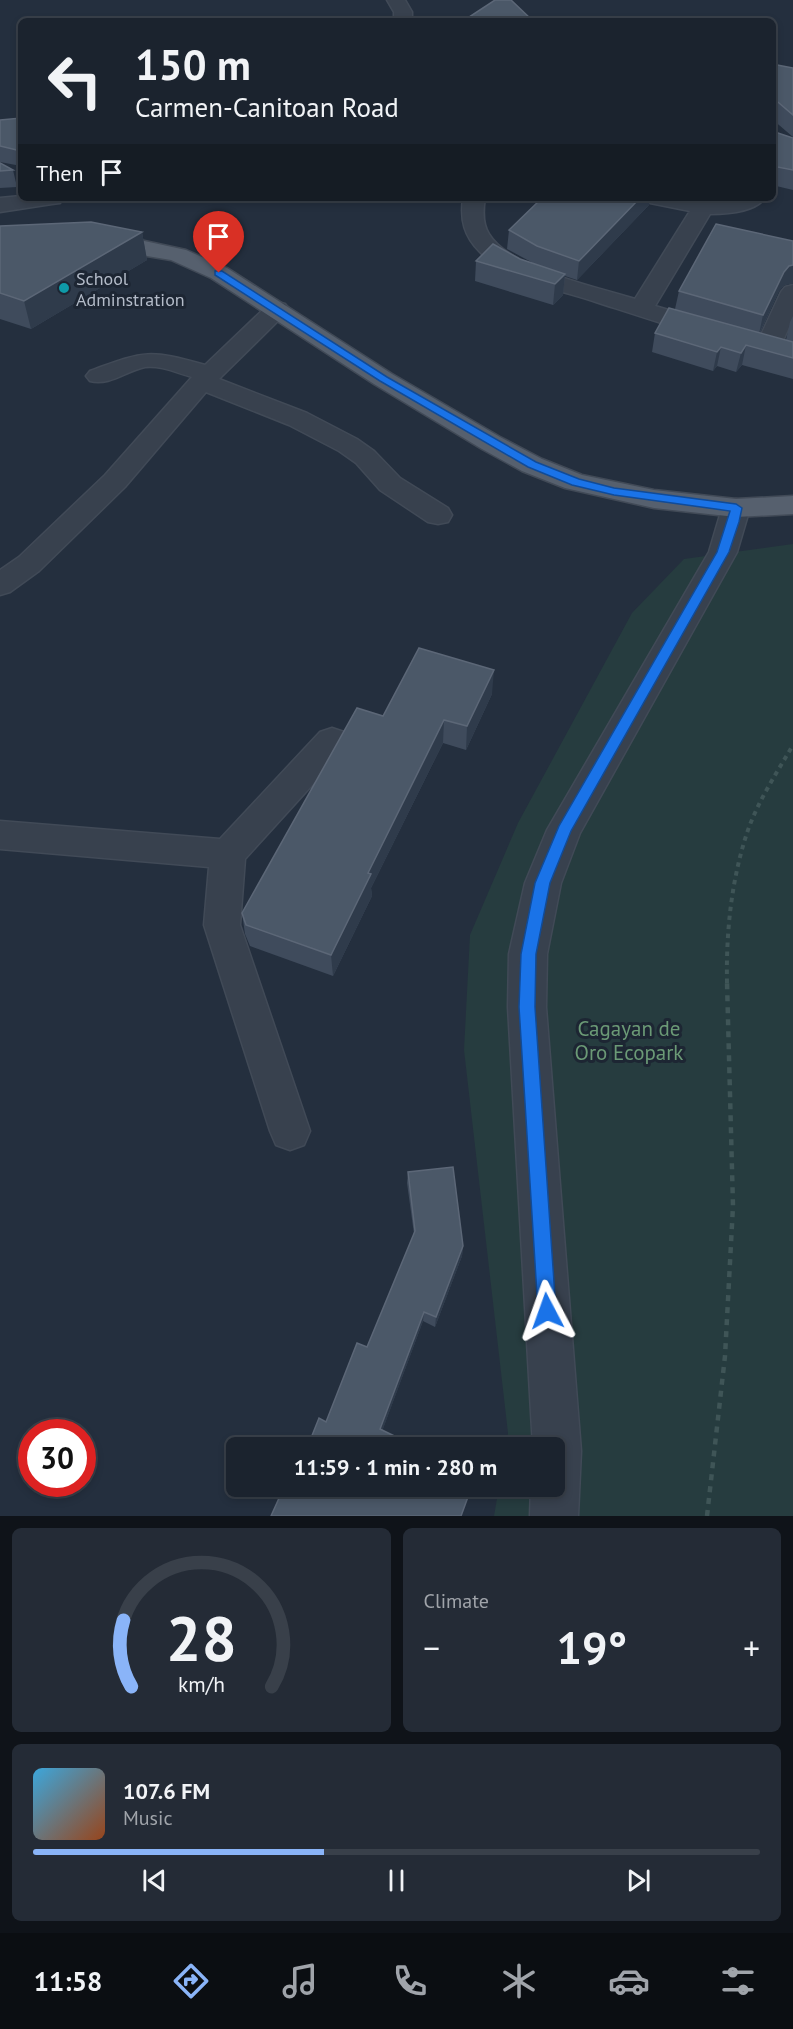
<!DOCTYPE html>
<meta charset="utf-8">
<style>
body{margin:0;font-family:"PT Sans",sans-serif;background:#242b36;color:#f1f3f6;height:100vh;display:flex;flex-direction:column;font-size:22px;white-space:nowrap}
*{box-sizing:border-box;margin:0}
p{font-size:20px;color:#a0a4aa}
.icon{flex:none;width:33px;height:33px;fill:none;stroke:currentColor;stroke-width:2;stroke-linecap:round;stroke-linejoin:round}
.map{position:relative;height:1516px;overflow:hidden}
.details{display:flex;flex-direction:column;gap:12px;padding:12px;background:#0f1319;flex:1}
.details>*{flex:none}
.hud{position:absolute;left:18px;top:18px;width:758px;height:183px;border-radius:9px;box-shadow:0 3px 9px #0003,0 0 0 2px #39404a;background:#1b232e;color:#f1f3f6;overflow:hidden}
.speed{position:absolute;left:18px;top:1419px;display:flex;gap:12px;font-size:30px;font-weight:700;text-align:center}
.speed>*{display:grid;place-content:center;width:78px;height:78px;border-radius:50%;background:#1b232e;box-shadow:0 3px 9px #0003,0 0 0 2px #39404a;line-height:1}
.speed .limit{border:9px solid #d22;background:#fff;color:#111}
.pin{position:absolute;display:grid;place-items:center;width:51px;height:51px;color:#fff;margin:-62px -26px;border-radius:50% 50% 50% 0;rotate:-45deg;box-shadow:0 0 6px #0007}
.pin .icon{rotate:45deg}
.me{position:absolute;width:66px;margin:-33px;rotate:356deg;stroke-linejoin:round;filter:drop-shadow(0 0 4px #0008)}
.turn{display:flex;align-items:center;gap:21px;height:126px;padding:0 18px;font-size:27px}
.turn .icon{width:78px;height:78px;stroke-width:2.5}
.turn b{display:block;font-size:42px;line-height:51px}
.then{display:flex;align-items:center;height:57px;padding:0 18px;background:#0003;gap:12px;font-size:22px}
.big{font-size:45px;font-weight:600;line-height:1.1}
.details .widget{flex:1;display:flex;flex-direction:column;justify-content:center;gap:9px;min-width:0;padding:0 21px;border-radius:9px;background:#242b36}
.details .dial{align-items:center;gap:0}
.dial svg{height:156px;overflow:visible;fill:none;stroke:#39404a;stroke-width:7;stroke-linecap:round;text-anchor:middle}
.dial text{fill:#f1f3f6;stroke:none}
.song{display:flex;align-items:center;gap:18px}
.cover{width:72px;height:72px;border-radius:9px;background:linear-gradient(135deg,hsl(200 70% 55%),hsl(20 70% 35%))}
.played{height:6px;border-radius:3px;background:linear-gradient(90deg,#8ab4f8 40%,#39404a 40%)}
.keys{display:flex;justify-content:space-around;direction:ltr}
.heat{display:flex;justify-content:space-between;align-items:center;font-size:33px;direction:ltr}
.details .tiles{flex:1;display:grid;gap:12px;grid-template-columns:1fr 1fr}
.widget:last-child{grid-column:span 2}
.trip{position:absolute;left:226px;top:1437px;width:339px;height:60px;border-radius:9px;background:#1b232e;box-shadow:0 3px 9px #0003,0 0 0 2px #39404a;font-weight:600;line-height:60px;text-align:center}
.tabs{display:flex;height:96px;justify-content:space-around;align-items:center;background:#0b0e12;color:#a0a4aa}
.tabs .icon{width:42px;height:42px}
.tabs .selected{color:#8ab4f8}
.tabs b{font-size:27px;color:#f1f3f6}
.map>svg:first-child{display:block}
.green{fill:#263c3f}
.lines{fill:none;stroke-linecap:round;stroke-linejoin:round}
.minor-casing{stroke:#414a57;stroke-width:3}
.major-casing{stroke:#414a57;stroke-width:3}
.path-far1{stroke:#3f5557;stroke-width:4;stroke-dasharray:4.5 4.5;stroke-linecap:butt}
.path{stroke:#3f5557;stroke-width:4.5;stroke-dasharray:6 6;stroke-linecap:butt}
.minor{fill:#38414e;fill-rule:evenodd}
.major{fill:#56606e;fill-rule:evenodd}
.wall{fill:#3f4b5c}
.shaded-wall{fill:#2f3b4b}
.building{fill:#4b5868;stroke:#5c6777;stroke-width:1.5}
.route{fill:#1a73e8;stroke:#114b97;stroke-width:1.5}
.culture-dot{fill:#0f9aa8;stroke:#1d2633;stroke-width:2}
.labels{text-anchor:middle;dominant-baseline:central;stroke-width:6;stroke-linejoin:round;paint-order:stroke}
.far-poi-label{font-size:18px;fill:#b4bcc9;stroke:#1d2633;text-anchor:start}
.park-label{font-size:21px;fill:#6b9a76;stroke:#1d2633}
</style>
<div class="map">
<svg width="793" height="1516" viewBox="0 0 793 1516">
<rect width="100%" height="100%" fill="#242f3e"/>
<path class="green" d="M 793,544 L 793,1516 L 494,1516 L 499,1487 L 555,1486 L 555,1448 L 506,1447 L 508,1433 L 464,1050 L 470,935 L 518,823 L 632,613 L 684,559 Z"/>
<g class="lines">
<g class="minor-casing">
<path id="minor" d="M 387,0 L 405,0 L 412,12 L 412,21 L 394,21 L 394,12 Z
M 21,196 L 21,198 L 63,198 L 60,203 L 52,204 L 0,212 L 0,198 Z
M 463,198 L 485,198 C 483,210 482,223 489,234 C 510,269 597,287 635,299 L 690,211 L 650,203 L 647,198 L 718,201 L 765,198 C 755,212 726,214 710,214 L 655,306 L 760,337 L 781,292 L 785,287 L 793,285 L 793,318 L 782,343 L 793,346 L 793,361 C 727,345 661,323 596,302 C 557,289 510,282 480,252 C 464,236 460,220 463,198 Z
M 277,302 L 285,304 L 289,309 L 285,314 L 219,379 L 307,413 L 357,439 L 374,451 L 400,478 L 448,508 L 452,515 L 448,522 L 438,524 L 428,522 L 380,490 L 356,463 L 339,451 L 289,425 L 206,392 L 125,487 L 39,571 L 10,592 L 0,595 L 0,570 L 19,557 L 105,475 L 192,377 C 177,373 161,365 145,367 C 126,371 110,386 90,381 L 86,376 L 90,371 C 145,351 148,349 205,365 L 269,304 Z
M 736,499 L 746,502 L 750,508 L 737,552 L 580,833 L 561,883 L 547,954 L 546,1007 L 581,1451 L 578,1516 L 530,1516 L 531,1486 L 555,1486 L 555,1448 L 533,1448 L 508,1007 L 509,954 L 525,883 L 547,830 L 709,552 L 722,508 L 726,502 Z
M 332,728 L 344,732 L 348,741 L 344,750 L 245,859 L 240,925 L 310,1131 L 304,1145 L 290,1150 L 276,1145 L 270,1131 L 204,925 L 209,867 L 0,849 L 0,821 L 220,839 L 320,732 Z"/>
</g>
<g class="major-casing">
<path id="major" d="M 101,235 L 126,237 L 186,250 L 227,268 L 392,374 L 500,437 L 542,459 L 582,475 L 654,490 L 736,499 L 793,496 L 793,514 L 736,517 L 654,508 L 565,488 L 522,471 L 482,449 L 374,384 L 211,278 L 171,260 L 93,247 L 90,242 L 93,237 Z"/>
</g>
<path class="path-far1" d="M 727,983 C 726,934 731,883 746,836 C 756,804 776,774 793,745"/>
<path class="path" d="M 707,1516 L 725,1356 L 733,1206 L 727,982"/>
<use href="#minor" class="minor"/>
<use href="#major" class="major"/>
</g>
<path class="wall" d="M 772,64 L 793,68 L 793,137 L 772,119 Z
M 21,118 L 21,166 L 0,162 L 0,120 Z
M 772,131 L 793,138 L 793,190 L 772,185 Z
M 0,163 L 13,170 L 17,187 L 0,188 Z
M 542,198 L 650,198 L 649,205 L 577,280 L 565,276 L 563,295 L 553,305 L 475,281 L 476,261 L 520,259 L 533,263 L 507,249 L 509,230 Z
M 0,226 L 142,232 L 147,260 L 31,329 L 0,319 Z
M 793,241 L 793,283 L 784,285 L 779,291 L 760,333 L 786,340 L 790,322 L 793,316 L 793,379 L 742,365 L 736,372 L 717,366 L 713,371 L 652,352 L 655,333 L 675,309 L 679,291 Z
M 492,694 L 466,750 L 443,743 L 371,888 L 372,896 L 333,976 L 250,946 L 245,934 L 242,913 L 383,716 Z
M 408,1172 L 463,1246 L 462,1256 L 435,1327 L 423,1321 L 382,1431 L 326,1422 L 367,1347 L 414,1234 L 407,1183 Z"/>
<path class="shaded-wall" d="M 640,198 L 650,198 L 649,205 L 577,280 L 579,261 Z
M 142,232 L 147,260 L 31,329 L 24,301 Z
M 793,265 L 793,283 L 784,285 L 779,291 L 759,334 L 763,315 L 784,272 L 789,266 Z
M 565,274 L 563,295 L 553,305 L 555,284 Z
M 746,345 L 742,365 L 736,372 L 741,353 Z
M 721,347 L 717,366 L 713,371 L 717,352 Z
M 494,670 L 492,694 L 466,750 L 467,726 Z
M 444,720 L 443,743 L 371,888 L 372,896 L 333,976 L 331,955 L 368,873 Z
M 463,1246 L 462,1256 L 435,1327 L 436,1317 Z
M 424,1312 L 423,1321 L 380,1437 L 380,1429 Z"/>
<path class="building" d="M 495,0 L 511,0 L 533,21 L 463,21 Z
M 772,64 L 793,68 L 793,115 L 772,97 Z
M 21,118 L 21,151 L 0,146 L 0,120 Z
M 772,131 L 793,138 L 793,170 L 772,166 Z
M 0,163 L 13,170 L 0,171 Z
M 542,198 L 640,198 L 579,261 L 537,246 L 509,230 Z
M 91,222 L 142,232 L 24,301 L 0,293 L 0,226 Z
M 716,224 L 793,241 L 793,265 L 789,266 L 784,272 L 763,315 L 679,291 Z
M 493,244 L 520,259 L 565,274 L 555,284 L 476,261 Z
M 669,308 L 793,342 L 793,358 L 746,345 L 741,353 L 721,347 L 717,352 L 655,333 Z
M 419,648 L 494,670 L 467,726 L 444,720 L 368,873 L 371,874 L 331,955 L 246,925 L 242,913 L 357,708 L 383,716 Z
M 453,1167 L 463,1246 L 436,1317 L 424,1312 L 380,1429 L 419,1448 L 307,1448 L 319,1418 L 326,1422 L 357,1343 L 367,1347 L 415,1231 L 408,1172 Z
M 290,1486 L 472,1486 L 461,1516 L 271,1516 L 280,1496 L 285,1498 Z"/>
<path class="route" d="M 215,271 L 222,271 L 387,377 L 536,462 L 579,479 L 614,488 L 736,504 L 742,508 L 739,522 L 729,552 L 571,831 L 550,883 L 536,954 L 535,1007 L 556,1311 L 554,1317 L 547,1320 L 541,1317 L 538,1311 L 519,1007 L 521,954 L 535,883 L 559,826 L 717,552 L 730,511 L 614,495 L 572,485 L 528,467 L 380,381 L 215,275 Z"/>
<circle class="culture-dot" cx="64" cy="288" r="6"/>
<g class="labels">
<g class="far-poi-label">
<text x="76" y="278">School<tspan x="76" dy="21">Adminstration</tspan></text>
</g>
<g class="park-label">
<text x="629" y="1028">Cagayan de<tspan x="629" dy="24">Oro Ecopark</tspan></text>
</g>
</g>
</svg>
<div class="speed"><div class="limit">30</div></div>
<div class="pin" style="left:219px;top:273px;background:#d93025"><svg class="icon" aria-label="arrive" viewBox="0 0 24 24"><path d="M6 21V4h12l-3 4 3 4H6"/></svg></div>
<svg class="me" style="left:547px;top:1311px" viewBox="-20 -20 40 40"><path d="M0-17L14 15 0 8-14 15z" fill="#1a73e8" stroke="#fff" stroke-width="4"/></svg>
<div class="trip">11:59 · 1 min · 280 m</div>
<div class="hud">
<div class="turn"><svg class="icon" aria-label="left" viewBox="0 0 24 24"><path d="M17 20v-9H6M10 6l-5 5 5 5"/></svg><div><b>150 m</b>Carmen-Canitoan Road</div></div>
<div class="then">Then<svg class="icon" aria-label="arrive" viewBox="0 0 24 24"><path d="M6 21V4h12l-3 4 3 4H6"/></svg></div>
</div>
</div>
<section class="details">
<div class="tiles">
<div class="widget dial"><svg viewBox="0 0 100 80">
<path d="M14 69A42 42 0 1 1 86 69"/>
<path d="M14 69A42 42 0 0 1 10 35" stroke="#8ab4f8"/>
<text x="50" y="56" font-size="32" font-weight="700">28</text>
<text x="50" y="72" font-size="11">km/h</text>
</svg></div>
<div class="widget"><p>Climate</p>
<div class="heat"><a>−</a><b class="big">19°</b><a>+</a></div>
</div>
<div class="widget">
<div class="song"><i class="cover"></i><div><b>107.6 FM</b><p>Music</p></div></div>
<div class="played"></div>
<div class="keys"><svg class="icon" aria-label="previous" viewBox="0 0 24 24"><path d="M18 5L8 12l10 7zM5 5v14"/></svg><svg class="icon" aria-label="pause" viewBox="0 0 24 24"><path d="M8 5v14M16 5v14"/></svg><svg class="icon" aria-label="next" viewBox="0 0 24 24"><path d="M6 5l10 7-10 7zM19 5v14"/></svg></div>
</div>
</div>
</section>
<nav class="tabs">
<b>11:58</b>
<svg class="icon selected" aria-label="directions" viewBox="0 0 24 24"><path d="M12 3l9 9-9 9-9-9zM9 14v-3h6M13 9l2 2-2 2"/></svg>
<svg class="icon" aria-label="music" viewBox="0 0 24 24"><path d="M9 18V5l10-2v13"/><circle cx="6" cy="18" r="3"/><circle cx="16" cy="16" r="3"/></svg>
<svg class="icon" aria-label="phone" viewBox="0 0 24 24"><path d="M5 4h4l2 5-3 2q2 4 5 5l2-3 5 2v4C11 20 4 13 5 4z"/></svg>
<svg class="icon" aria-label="climate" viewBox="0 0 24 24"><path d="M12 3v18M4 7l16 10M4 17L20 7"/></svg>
<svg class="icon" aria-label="car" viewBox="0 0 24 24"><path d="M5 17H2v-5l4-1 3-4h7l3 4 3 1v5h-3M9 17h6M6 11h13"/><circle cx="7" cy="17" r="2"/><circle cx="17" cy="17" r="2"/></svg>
<svg class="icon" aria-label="filters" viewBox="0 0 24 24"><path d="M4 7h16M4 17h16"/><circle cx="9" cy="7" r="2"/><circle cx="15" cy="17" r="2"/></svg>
</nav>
